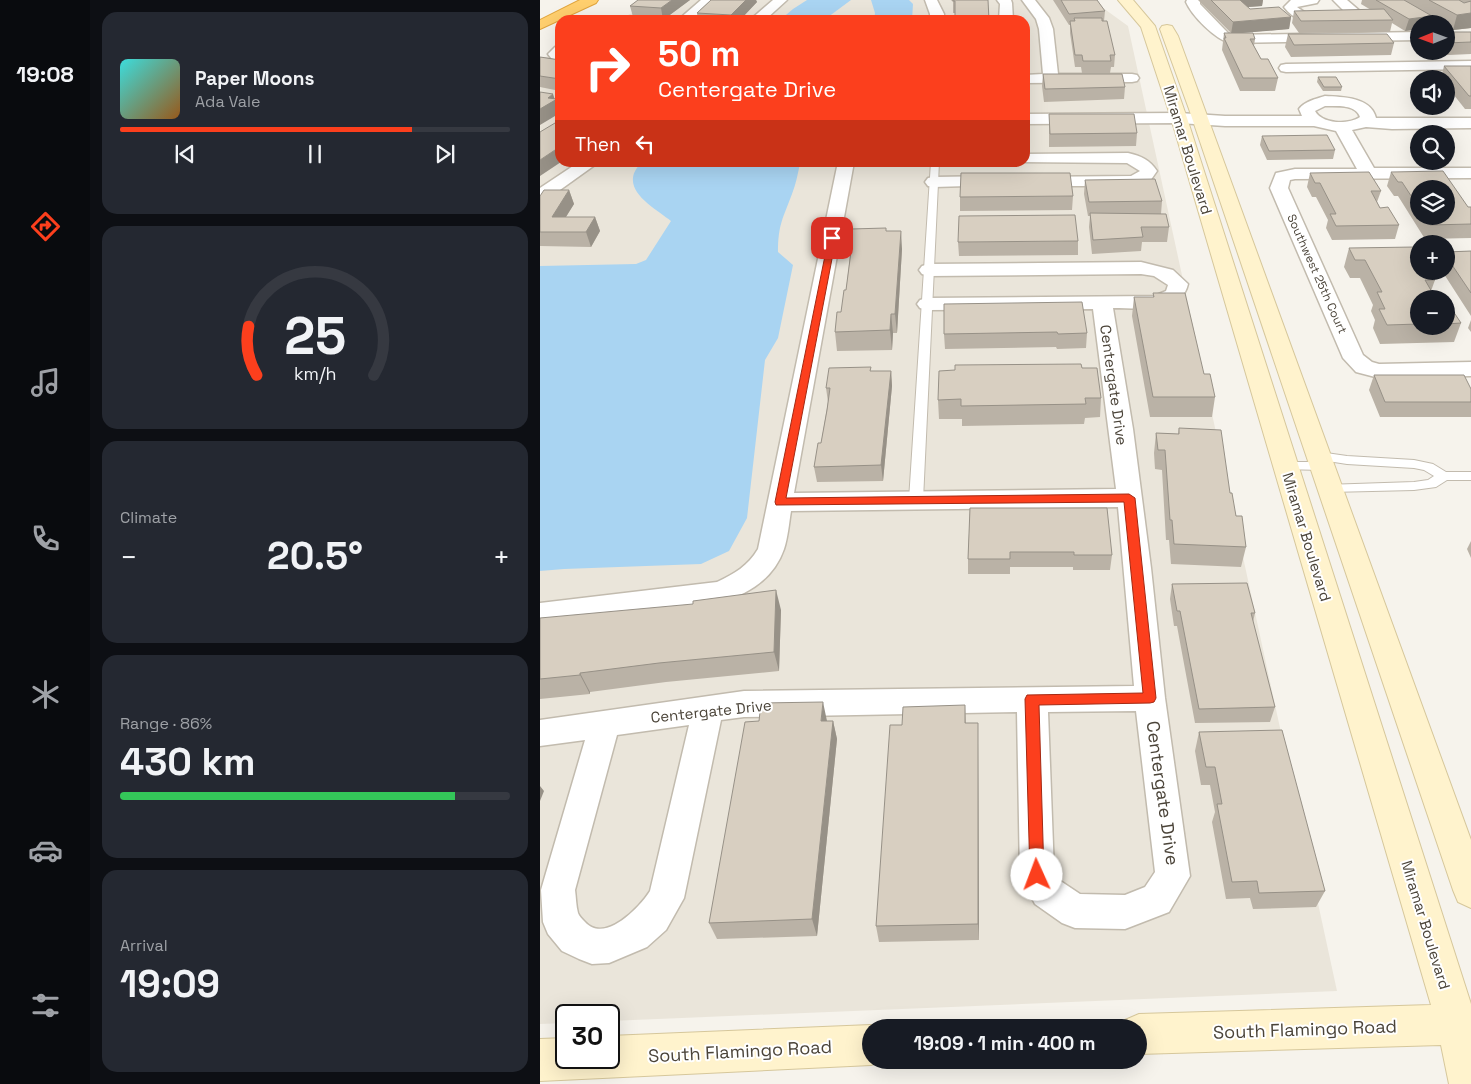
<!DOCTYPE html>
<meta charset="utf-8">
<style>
body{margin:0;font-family:"Space Grotesk",sans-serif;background:#242831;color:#f1f3f6;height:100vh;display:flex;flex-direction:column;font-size:19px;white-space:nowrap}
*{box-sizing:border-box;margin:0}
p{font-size:16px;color:#9ea1a6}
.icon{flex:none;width:28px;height:28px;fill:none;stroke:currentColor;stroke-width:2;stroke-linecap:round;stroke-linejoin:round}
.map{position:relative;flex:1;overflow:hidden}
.panel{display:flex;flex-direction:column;gap:12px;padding:12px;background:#0d0f14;width:450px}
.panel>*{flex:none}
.top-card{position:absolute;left:15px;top:15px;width:475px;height:152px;border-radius:15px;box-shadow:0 5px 20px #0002;background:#fc3f1d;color:#fff;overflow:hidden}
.needle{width:32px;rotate:269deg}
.fabs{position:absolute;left:870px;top:15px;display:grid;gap:10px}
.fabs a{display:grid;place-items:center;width:45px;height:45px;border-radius:50%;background:#171b24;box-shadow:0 5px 20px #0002;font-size:25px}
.speed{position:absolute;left:15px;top:1004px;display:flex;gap:10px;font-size:25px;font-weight:700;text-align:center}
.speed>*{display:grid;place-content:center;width:65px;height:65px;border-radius:50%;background:#171b24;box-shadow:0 5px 20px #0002;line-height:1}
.speed .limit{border:2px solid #111;border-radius:8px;background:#fff;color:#111}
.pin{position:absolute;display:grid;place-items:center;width:42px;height:42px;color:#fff;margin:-21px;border-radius:10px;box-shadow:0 2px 8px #0006}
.me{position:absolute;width:55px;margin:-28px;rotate:358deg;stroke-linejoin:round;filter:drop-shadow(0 0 4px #0008)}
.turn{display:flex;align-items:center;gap:18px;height:105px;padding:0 20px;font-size:22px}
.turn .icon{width:65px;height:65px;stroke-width:2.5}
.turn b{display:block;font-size:35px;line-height:42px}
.then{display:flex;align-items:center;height:48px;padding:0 20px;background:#0003;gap:10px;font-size:19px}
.big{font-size:38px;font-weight:700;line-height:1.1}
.panel .card{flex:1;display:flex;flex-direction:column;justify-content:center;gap:8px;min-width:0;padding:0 18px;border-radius:15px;background:#242831}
.panel .dial{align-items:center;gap:0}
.dial svg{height:130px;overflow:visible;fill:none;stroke:#363941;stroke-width:7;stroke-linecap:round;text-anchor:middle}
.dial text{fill:#f1f3f6;stroke:none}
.song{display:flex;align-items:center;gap:15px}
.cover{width:60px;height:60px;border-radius:8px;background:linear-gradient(135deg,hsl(180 70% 55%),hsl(30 70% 35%))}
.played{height:5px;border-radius:2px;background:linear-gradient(90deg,#fc3f1d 75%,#363941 75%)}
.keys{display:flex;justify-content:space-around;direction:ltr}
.heat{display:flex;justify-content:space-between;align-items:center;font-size:28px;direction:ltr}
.charge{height:8px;border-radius:4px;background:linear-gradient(90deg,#34c759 86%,#363941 0)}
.trip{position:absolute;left:322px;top:1019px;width:285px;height:50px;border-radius:25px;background:#171b24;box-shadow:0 5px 20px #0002;font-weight:700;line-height:50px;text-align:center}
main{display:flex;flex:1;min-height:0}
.dock{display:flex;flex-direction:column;width:90px;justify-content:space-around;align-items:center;background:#090b0e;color:#9ea1a6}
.dock .icon{width:35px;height:35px}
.dock .active{color:#fc3f1d}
.dock b{font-size:22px;color:#f1f3f6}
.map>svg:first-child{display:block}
.residential{fill:#eae5da}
.water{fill:#a9d4f2}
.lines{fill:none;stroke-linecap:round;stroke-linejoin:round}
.lane-casing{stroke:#c2bbae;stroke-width:2}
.street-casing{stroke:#c2bbae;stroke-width:3}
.secondary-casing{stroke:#d6c79b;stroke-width:2}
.highway-casing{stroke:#e0a43c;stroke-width:2}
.lane{fill:#fff;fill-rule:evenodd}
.street{fill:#fff;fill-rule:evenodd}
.secondary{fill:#fff3cd;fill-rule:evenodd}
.highway{fill:#ffcf6e;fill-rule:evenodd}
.wall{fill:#bab2a6;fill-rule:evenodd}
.shaded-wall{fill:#979187}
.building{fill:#d8cfc1;stroke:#979187}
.route{fill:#fc3f1d;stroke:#a42913}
.labels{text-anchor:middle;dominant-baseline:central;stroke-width:4;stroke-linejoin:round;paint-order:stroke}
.far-street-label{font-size:12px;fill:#4b4439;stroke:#fff}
.street-label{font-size:15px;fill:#4b4439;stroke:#fff}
.near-street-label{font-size:18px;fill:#4b4439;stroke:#fff}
</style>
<main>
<nav class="dock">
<b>19:08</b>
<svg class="icon active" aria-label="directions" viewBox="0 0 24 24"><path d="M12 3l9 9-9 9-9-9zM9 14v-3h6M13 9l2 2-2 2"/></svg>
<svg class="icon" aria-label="music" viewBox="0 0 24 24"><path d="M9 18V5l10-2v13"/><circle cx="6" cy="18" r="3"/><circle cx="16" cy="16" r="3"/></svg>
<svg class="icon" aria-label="phone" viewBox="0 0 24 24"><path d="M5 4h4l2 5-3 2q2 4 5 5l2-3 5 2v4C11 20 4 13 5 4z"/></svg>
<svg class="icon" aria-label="climate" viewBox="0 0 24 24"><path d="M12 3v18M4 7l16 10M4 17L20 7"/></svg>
<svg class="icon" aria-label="car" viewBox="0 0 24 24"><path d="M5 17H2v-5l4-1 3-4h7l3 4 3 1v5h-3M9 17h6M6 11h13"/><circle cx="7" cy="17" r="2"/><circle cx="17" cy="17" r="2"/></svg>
<svg class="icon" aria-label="filters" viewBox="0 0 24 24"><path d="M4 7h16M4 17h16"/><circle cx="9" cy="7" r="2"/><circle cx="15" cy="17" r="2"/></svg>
</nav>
<section class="panel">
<div class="card">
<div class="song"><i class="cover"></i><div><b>Paper Moons</b><p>Ada Vale</p></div></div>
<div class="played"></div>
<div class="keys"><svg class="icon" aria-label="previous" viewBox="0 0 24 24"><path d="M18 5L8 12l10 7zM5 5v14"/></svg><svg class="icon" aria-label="pause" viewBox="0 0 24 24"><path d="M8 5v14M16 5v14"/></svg><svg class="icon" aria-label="next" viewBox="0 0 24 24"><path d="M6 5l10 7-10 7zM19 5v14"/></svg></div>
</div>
<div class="card dial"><svg viewBox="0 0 100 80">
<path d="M14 69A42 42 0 1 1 86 69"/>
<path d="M14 69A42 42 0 0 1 9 39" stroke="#fc3f1d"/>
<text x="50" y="56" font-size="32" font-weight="700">25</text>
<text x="50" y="72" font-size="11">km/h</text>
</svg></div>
<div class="card"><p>Climate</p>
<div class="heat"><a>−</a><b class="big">20.5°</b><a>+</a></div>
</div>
<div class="card"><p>Range · 86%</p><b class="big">430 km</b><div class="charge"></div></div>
<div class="card"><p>Arrival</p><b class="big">19:09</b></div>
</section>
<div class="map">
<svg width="931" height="1084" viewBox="0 0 931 1084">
<rect width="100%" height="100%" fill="#f6f3ec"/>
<path class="residential" d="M 118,0 L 552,0 L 588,26 L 797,991 L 69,1021 L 69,1015 L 26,1015 L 26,1023 L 0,1024 L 0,60 L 20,50 L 20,162 L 485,162 L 485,20 L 78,20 Z"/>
<path class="water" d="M 267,0 L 311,0 L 284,20 L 240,20 L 253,9 Z
M 331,0 L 369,0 L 373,4 L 372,20 L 334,20 L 335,13 Z
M 102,162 L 260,163 C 258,173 256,184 252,194 C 243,218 238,225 238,252 L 253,265 L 238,338 L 225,360 L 207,518 L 189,551 L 161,564 L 24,569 L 0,571 L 0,266 L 96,264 L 106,260 L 131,221 C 115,208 75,188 102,162 Z"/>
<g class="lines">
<g class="lane-casing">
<path id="lane" d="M 391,162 L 399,162 L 383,500 L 381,503 L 371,503 L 369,500 Z
M 779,452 L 807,456 L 874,460 L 893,464 L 906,472 L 931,472 L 931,480 L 907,480 L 896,487 L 874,490 L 790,492 L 785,491 L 783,488 L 785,485 L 874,482 L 888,480 L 894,476 L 884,470 L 874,468 L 807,464 L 775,459 L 773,456 L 775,453 Z
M 746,462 L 783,462 L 789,466 L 783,470 L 741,469 L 740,466 Z"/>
</g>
<g class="street-casing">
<path id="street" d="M 161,0 L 175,0 L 153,20 L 138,20 Z
M 233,0 L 247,0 L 225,20 L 210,20 Z
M 385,0 L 397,0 L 404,14 L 404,20 L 390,20 L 390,14 Z
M 457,0 L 471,0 L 472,3 L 473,20 L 459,20 L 460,4 Z
M 482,0 L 495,0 L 509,18 L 513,29 L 518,74 L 592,74 L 597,75 L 599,78 L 597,81 L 592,82 L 485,83 L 485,75 L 503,74 L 499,29 L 496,19 Z
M 647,0 L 660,0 L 660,4 L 688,33 L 692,35 L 879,32 L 879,40 L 690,43 C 675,39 652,16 646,2 Z
M 751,0 L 779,0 L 777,3 L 757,7 C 771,19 790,17 806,13 L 793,0 L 807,0 L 821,12 L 816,19 C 792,25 760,29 744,7 Z
M 843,0 L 858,0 L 899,24 L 883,24 Z
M 20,46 L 20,64 L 15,63 L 8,54 L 15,47 Z
M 931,61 L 931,69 L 746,72 L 741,71 L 739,68 L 741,65 L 746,64 Z
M 785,96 C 803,97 831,97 836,118 L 931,118 L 931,128 L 852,129 L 826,127 L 812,130 L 834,168 L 931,168 L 931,178 L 755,179 L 750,180 L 748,188 L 823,355 L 832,362 L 839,364 L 931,362 L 931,376 L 839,378 L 816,372 L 803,358 L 730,188 L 736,173 L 755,169 L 817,169 L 796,131 L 774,126 L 685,126 L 639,123 L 485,124 L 485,114 L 639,113 L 685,116 L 762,116 L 759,109 C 765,101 776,99 785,96 ZM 785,106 C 796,106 816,104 820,117 C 808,125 782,124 775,111 Z
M 588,153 C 601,156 610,160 617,171 L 610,181 L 594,186 L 495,186 L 489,185 L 486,181 L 489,177 L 591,176 L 600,171 L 587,163 L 479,162 L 485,162 L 485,154 Z
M 39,162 L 59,162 L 6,200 L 0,201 L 0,188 Z
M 298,162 L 314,162 L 254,493 L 576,489 L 553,309 L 387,310 L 380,308 L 377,304 L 380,300 L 387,298 L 614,296 L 626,291 L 628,285 L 614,276 L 601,274 L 389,276 L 382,274 L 379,270 L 382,266 L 389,264 L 601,262 L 633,270 L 648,284 C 641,315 597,308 573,308 L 593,429 L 611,568 L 625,698 L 650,876 L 629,912 L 585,929 L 535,928 L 522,923 L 495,904 L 480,875 L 477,712 L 204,717 L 181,720 L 144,898 L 126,930 L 107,947 L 69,963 L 52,964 L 39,959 L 22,951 L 8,934 L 3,922 L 1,890 L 45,740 L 0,746 L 0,720 L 204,691 L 594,686 L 578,507 L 251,511 C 249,523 248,537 244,549 C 234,578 209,594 181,602 L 0,625 L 0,603 L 177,582 C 194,574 208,566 218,549 ZM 596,711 L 615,872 L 605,887 L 585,895 L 540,894 L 519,880 L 514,872 L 508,712 ZM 149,725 L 110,891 C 100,907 65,944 45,922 C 42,919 39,916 38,913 C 36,906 36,897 35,890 L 77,735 Z
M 456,176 L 462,177 L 465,181 L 462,185 L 394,187 L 388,186 L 385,182 L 388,178 L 394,177 Z"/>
</g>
<g class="secondary-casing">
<path id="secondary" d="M 578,0 L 593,0 L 615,26 L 647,118 L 931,1004 L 931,1084 L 909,1084 L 901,1045 L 599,1054 L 599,1028 L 582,1028 L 585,1020 L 599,1014 L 891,1005 L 631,118 L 601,27 Z
M 627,25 L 632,26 L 638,36 L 931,840 L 931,908 L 918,902 L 913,890 L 649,109 L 620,29 L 622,26 Z
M 331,1025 L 338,1028 L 331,1028 L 331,1060 L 344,1060 L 331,1065 L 0,1081 L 0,1039 L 26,1038 L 26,1058 L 69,1058 L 69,1036 Z"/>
</g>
<g class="highway-casing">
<path id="highway" d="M 40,0 L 58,0 L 56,3 L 0,29 L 0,20 Z"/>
</g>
<use href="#lane" class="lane"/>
<use href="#street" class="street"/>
<use href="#secondary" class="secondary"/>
<use href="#highway" class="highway"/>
</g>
<path class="wall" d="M 98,0 L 150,0 L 123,20 L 93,17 L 90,6 Z
M 171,0 L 216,0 L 217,2 L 200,20 L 158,20 L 157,13 Z
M 411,0 L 448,0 L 415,13 L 413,13 L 413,2 Z
M 513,0 L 557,0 L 565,11 L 564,21 L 575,55 L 574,67 L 571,67 L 570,73 L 542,73 L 541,67 L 535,67 L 530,33 L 530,25 L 529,25 Z
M 658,0 L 723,0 L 722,6 L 707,7 L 710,9 L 751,17 L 749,29 L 697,33 L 715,39 L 714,46 L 721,59 L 738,78 L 735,91 L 700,91 L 682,50 L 684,33 L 691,33 Z
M 822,0 L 931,0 L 931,28 L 913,30 L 906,27 L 906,24 L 901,24 L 891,18 L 889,24 L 879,24 L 879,29 L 865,31 L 852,23 L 850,32 L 759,33 L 752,23 L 754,11 L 831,10 L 821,4 Z
M 906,32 L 931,32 L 931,54 L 887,56 L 883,51 L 906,51 Z
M 748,34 L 854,43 L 851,55 L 751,57 L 745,47 Z
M 0,57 L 20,60 L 20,91 L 0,87 Z
M 904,66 L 931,66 L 931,109 L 925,109 L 906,85 L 906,79 L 901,78 Z
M 485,74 L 489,90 L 488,103 L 485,103 Z
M 503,74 L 585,87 L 584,99 L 504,102 L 502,86 Z
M 778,77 L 802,87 L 801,91 L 783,91 L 777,82 Z
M 509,114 L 597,133 L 596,146 L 509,147 Z
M 722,136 L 795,150 L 793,159 L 727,160 L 720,145 Z
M 851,172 L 928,207 L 931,207 L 931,238 L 885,239 L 858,196 L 854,196 L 847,186 ZM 879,189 L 906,216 L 879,216 Z
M 770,173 L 841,191 L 837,202 L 840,208 L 859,225 L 855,239 L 792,240 L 786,228 L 788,220 L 776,197 L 772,197 L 767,187 Z
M 545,180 L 622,201 L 621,214 L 629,227 L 627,242 L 602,242 L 601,251 L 552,254 L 549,227 L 550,216 L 548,216 L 544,194 Z
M 29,190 L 34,204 L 26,217 L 55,217 L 60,231 L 51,247 L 0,246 L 0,196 Z
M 533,196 L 532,210 L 420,211 L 420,197 Z
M 347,231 L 362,249 L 357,333 L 353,333 L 352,350 L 297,351 L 295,332 L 301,312 L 306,290 L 310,256 L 309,244 Z
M 538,241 L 538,255 L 419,256 L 418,242 Z
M 809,248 L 895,280 L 891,291 L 879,299 L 879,326 L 906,326 L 906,308 L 921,323 L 914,342 L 840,344 L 833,328 L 835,320 L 831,311 L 833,305 L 820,278 L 810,278 L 804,267 Z
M 931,251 L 931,316 L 902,271 L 906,271 L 906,252 Z
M 613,293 L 675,397 L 672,417 L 610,417 L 592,316 L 594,297 L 613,297 Z
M 404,304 L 547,333 L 546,348 L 517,349 L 516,347 L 405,349 L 404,334 Z
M 931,320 L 931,332 L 928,328 Z
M 542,368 L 561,398 L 560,417 L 545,418 L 544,424 L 422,426 L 422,419 L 399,419 L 398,400 Z
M 331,371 L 351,371 L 352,386 L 343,481 L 277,482 L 274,467 L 281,443 L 288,402 L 286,388 Z
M 834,375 L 931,389 L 931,417 L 840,417 L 829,390 Z
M 639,428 L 690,493 L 696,516 L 706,547 L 701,567 L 631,564 L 629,540 L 626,540 L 622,470 L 615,469 L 614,453 L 616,433 L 638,434 Z
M 430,508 L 572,555 L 570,570 L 533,570 L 533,567 L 470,567 L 470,574 L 428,574 L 428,559 Z
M 931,541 L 931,558 L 927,549 Z
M 632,584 L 715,613 L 713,622 L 735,707 L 730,722 L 655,723 L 637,626 L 634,626 L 630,599 Z
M 241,610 L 239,671 L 126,682 L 50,692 L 50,694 L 0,699 L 0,618 Z
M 425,705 L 426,723 L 438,742 L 439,940 L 339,942 L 336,926 L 362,725 Z
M 287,721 L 293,721 L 297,739 L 277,936 L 177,939 L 169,923 Z
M 659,732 L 785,891 L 776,907 L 713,909 L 710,898 L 686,899 L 672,822 L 675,812 L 670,785 L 661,785 L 655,751 Z"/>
<path class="shaded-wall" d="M 132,0 L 150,0 L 123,20 L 121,8 Z
M 206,0 L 216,0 L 217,2 L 200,20 L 192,20 L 191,15 Z
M 696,0 L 723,0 L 722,6 L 695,8 Z
M 931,13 L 931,28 L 913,30 L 917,15 Z
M 892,16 L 889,24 L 879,24 L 879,29 L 865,31 L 869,19 Z
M 751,17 L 749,29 L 691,34 L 693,22 Z
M 13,94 L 15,100 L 17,99 L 20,109 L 20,113 L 0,125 L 0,109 L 8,98 Z
M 18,148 L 20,155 L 20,162 L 21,162 L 0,176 L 0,160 Z
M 29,190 L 34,204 L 17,231 L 12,217 Z
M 55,217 L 60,231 L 51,247 L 46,232 Z
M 361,231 L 362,249 L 357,333 L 355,314 Z
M 351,314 L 353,333 L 352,350 L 350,330 Z
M 351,371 L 352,386 L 343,481 L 341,465 Z
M 236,590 L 241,610 L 239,671 L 234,652 Z
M 40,673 L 50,692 L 50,694 L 40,675 Z
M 283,702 L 287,721 L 281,721 Z
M 293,721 L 297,739 L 277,936 L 272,919 Z
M 438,723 L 438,742 L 439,940 L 438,924 Z
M 0,786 L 4,791 L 0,801 Z"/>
<path class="building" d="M 98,0 L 132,0 L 121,8 L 90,6 Z
M 171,0 L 206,0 L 191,15 L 157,13 Z
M 413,0 L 448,0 L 449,20 L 412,20 L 412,18 L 415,18 L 415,1 L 413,1 Z
M 521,0 L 557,0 L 565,11 L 529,14 Z
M 671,0 L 700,0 L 710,9 L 739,7 L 751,17 L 693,22 Z
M 836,0 L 864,0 L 892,16 L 869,19 Z
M 889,0 L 919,0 L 924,3 L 931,1 L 931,13 L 917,15 Z
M 844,9 L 853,20 L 761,21 L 754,11 Z
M 534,18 L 562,18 L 562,21 L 567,21 L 575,55 L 570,55 L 571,61 L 543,61 L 542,55 L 535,55 L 530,21 L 535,21 Z
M 906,32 L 931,32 L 931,42 L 906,43 Z
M 684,33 L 713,33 L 715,39 L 710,39 L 721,59 L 728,59 L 738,78 L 703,78 L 684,38 L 686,38 Z
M 748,34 L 847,34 L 854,43 L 754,45 Z
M 0,57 L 20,60 L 20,79 L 0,76 Z
M 904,66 L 931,66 L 931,96 L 929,96 Z
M 485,74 L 488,74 L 489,90 L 485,90 Z
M 503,74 L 582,74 L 585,87 L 505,89 Z
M 778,77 L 796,77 L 802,87 L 784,87 Z
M 0,92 L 13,94 L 8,98 L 17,99 L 0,109 Z
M 509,114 L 594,114 L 597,133 L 510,134 Z
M 20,120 L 20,149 L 18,148 L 0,160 L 0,132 Z
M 787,135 L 795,150 L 729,151 L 722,136 Z
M 903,171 L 928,207 L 931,207 L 931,224 L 890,225 L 884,216 L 906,216 L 906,189 L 879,189 L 879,208 L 862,182 L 858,182 L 851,172 Z
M 829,172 L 841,191 L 831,191 L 840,208 L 848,207 L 859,225 L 796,226 L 790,214 L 796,214 L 780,183 L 775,183 L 770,173 Z
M 421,173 L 530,173 L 533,196 L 420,197 Z
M 615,179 L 622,201 L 549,202 L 545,180 Z
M 4,190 L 29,190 L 12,217 L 55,217 L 46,232 L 0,232 L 0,196 Z
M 550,213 L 626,214 L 629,227 L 601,227 L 603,237 L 553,240 Z
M 535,215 L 538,241 L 418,242 L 419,216 Z
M 346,228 L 346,231 L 361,231 L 355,314 L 351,314 L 350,330 L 295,332 L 297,312 L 301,312 L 304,290 L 306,290 L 312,244 L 309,244 L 311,229 Z
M 875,247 L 879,254 L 879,271 L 889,271 L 895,280 L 885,280 L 896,299 L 879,299 L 879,324 L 847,325 L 839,309 L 845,309 L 837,292 L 842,292 L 825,260 L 815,260 L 809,248 Z
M 931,251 L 931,293 L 906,256 L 906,252 Z
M 613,293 L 645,293 L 664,374 L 670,374 L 675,397 L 613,397 L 594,297 L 614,297 Z
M 542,302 L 547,333 L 518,334 L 517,332 L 404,334 L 404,304 Z
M 906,308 L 911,308 L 921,323 L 906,324 Z
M 541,364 L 542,368 L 557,368 L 561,398 L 545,398 L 546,404 L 421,406 L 421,399 L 398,400 L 399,371 L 415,370 L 415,365 Z
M 331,367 L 330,371 L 351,371 L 341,465 L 274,467 L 278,443 L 281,443 L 287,410 L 290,388 L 286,388 L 289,368 Z
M 834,375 L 924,375 L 931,389 L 931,402 L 845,402 Z
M 639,428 L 681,430 L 690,493 L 692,493 L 696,516 L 702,516 L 706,547 L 634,544 L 632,520 L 630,520 L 625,450 L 618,450 L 616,433 L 639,434 Z
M 430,508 L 567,508 L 572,555 L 534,555 L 534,552 L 470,552 L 470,559 L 428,559 Z
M 707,583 L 715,613 L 711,613 L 735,707 L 659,709 L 640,611 L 637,611 L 632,584 Z
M 236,590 L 234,652 L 119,663 L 40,673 L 40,675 L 0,679 L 0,618 L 153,604 L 153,601 Z
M 283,702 L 281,721 L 293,721 L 272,919 L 169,923 L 205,722 L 219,721 L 221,703 Z
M 425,705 L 425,723 L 438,723 L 438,924 L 336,926 L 350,725 L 362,725 L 363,707 Z
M 742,730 L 785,891 L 719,893 L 717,881 L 692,882 L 677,804 L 682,804 L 675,767 L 666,767 L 659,732 Z"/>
<path class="route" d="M 289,236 L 296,238 L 246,498 L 589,494 L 595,498 L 616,698 L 614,702 L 610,703 L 499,705 L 504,875 L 502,880 L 497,882 L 492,880 L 490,875 L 485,699 L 487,695 L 603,693 L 584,502 L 236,505 L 235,502 Z"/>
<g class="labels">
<g class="far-street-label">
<text transform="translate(777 274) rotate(66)">Southwest 25th Court</text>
</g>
<g class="street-label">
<text transform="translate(648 150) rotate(73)">Miramar Boulevard</text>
<text transform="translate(574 385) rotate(82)">Centergate Drive</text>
<text transform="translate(767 537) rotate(73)">Miramar Boulevard</text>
<text transform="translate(171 711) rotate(-6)">Centergate Drive</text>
<text transform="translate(886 925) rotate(73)">Miramar Boulevard</text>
</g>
<g class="near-street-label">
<text transform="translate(623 793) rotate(82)">Centergate Drive</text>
<text transform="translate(765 1029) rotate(-2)">South Flamingo Road</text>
<text transform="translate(200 1051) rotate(-3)">South Flamingo Road</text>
</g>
</g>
</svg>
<div class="fabs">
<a><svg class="needle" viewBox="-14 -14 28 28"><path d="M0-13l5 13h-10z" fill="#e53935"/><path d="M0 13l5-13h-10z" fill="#9ea1a6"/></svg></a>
<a><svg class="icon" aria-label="sound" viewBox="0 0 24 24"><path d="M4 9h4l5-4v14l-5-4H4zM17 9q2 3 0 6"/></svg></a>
<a><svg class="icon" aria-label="search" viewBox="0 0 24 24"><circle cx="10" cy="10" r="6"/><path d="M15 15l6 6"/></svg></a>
<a><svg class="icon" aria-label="layers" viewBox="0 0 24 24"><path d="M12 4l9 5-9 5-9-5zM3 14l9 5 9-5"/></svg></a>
<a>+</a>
<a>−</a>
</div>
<div class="speed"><div class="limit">30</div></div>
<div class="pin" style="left:292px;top:238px;background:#d93025"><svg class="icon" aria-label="arrive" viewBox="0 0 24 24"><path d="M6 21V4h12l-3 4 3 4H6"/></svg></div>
<svg class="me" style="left:497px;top:875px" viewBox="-20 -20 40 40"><circle r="19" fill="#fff"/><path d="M0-13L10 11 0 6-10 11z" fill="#fc3f1d"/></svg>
<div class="trip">19:09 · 1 min · 400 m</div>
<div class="top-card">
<div class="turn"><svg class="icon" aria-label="right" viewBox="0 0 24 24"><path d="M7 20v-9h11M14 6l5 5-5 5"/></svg><div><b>50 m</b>Centergate Drive</div></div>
<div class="then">Then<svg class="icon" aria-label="left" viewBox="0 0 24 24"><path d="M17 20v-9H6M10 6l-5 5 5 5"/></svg></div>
</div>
</div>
</main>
